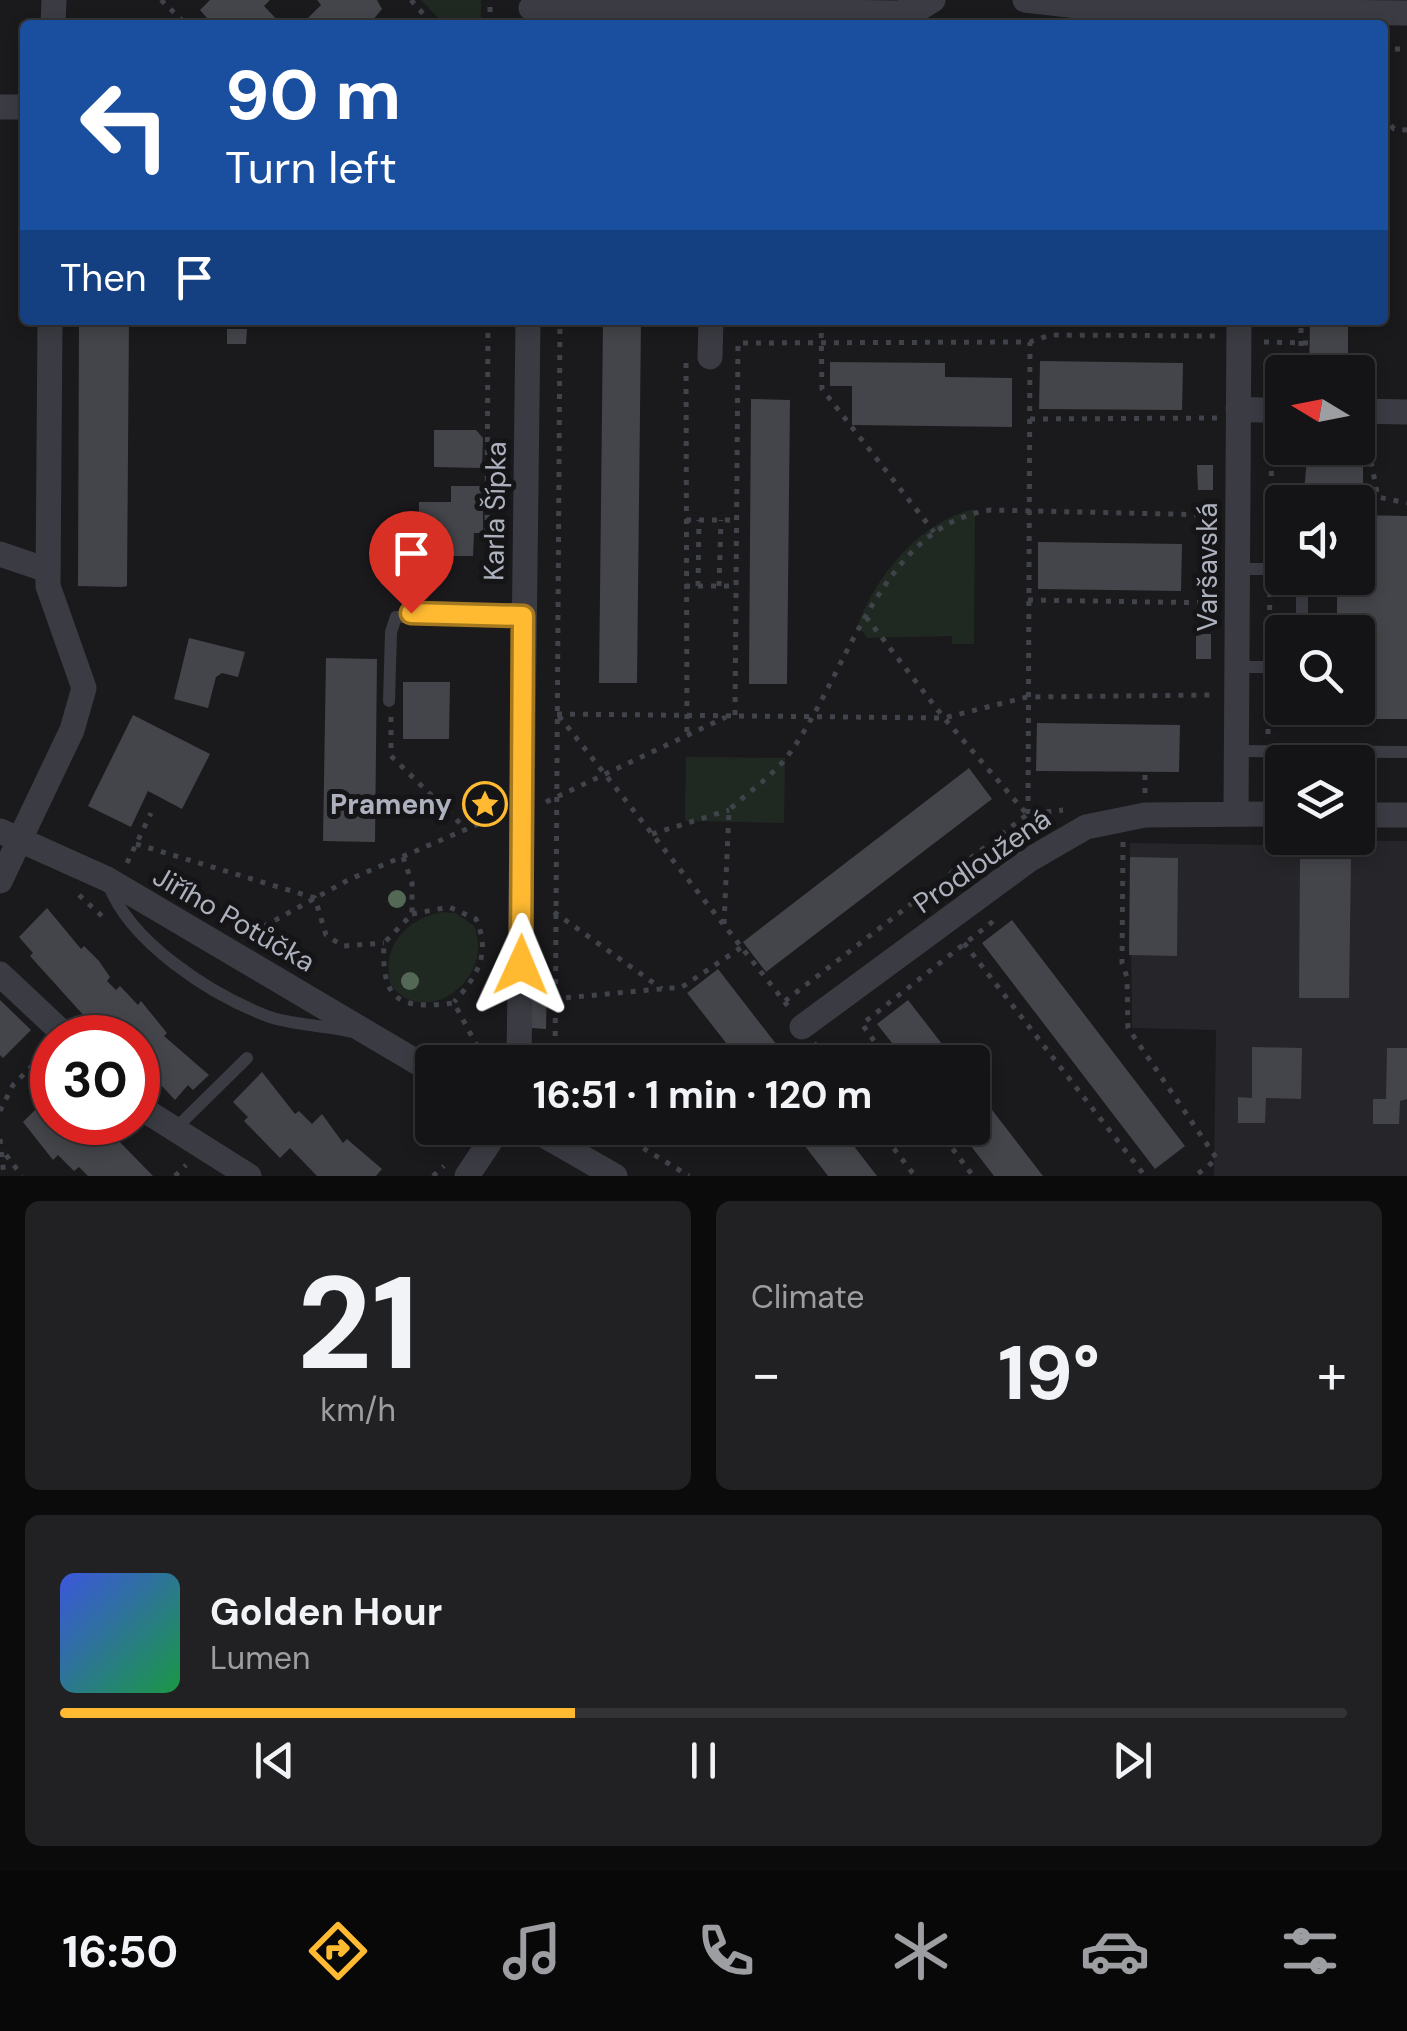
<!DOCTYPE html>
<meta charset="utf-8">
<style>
body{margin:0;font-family:"DM Sans",sans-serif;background:#212123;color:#f1f3f6;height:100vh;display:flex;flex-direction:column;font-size:38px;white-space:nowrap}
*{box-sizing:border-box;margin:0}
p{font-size:32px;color:#9d9ea1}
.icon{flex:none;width:55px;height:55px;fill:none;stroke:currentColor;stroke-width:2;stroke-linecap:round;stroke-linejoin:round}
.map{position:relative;height:1176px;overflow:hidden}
.details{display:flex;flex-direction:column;gap:25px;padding:25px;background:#0b0b0c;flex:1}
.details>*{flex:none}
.guide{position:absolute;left:20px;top:20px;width:1368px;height:305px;border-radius:10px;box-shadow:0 5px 15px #0003,0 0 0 2px #333335;background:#1a4fa0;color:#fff;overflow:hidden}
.needle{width:65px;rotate:280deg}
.buttons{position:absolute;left:1265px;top:355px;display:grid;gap:20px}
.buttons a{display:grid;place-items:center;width:110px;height:110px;border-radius:10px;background:#141416;box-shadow:0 5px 15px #0003,0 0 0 2px #333335;font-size:50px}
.speed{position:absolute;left:30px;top:1015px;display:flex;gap:20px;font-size:50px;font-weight:700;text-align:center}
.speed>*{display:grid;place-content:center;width:130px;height:130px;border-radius:50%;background:#141416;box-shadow:0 5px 15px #0003,0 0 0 2px #333335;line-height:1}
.speed .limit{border:15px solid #d22;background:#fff;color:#111}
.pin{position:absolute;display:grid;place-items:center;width:85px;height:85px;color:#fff;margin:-102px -42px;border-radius:50% 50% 50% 0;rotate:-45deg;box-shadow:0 0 10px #0007}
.pin .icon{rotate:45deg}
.me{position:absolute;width:110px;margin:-55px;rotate:1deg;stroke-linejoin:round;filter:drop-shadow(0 0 8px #0008)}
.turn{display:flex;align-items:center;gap:35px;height:210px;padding:0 40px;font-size:45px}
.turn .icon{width:130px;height:130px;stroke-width:2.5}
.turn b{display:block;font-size:70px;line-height:85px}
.then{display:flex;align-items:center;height:95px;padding:0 40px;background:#0003;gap:20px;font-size:38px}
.big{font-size:75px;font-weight:700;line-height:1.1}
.details .widget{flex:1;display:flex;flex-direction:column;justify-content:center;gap:15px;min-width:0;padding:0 35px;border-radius:15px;background:#212123}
.details .dial{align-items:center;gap:0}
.dial b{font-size:130px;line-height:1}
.song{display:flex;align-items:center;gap:30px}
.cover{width:120px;height:120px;border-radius:15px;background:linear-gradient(135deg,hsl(230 70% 55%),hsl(140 70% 35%))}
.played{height:10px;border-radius:5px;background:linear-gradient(90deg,#ffba31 40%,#333335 40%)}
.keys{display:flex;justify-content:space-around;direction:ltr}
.heat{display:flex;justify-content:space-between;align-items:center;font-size:55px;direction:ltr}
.details .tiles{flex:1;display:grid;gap:25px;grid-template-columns:1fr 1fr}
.widget:last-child{grid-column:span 2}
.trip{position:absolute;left:415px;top:1045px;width:575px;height:100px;border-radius:10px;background:#141416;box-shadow:0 5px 15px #0003,0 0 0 2px #333335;font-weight:700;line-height:100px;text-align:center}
.tab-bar{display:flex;height:160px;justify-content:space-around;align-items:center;background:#080809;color:#9d9ea1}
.tab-bar .icon{width:70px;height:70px}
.tab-bar .active{color:#ffba31}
.tab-bar b{font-size:45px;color:#f1f3f6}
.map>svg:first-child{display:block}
.built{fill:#26262a}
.green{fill:#202921}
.building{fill:#44454a}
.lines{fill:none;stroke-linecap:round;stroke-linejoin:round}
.path{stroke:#41434a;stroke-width:5;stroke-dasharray:5 8;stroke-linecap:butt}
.service{stroke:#3b3c43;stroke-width:12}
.minor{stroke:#3b3c43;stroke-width:25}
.tree{fill:#536956}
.route-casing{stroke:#a67920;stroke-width:25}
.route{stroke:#ffba31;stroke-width:18}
.labels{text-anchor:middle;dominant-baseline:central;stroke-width:10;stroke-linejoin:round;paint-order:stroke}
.street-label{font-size:28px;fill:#acb1bd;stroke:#151518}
.poi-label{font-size:28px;font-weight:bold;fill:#acb1bd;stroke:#151518;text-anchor:end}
</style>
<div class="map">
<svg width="1407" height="1176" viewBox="0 0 1407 1176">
<rect width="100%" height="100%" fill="#1a1a1d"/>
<path class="built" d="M 1266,840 L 1407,841 L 1407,1176 L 1214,1176 L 1216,1030 L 1132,1028 L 1130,843 L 1265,845 Z"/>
<path class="green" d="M 421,0 L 481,0 L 481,25 L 445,25 Z
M 975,509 L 974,644 L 952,644 L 952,636 L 867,638 L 858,625 C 876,576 921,520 975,509 Z
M 686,757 L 785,758 L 784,823 L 685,821 Z
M 442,912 L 456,913 L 474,926 C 496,978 426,1031 391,985 C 380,947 406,919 442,912 Z"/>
<path class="building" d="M 210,0 L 270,0 L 264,6 L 282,25 L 213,25 L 200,10 Z
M 317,0 L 377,0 L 382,9 L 372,21 L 376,25 L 301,25 L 321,5 Z
M 79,320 L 129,320 L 127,586 L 122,587 L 78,586 Z
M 603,320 L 641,320 L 637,683 L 599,683 Z
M 1310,320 L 1348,320 L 1348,372 L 1309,372 Z
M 227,329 L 247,329 L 246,344 L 227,344 Z
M 1040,361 L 1183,363 L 1182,410 L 1039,409 Z
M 830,362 L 945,363 L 945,377 L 1012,378 L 1012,427 L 852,425 L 852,386 L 830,386 Z
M 751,399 L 790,400 L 787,684 L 749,684 Z
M 434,430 L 476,430 L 483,438 L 482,468 L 434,467 Z
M 1358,445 L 1363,445 L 1363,492 L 1355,492 L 1355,502 L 1303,502 L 1308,448 Z
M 1197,465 L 1213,465 L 1213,490 L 1198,490 Z
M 451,486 L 483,486 L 483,533 L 474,533 L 473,556 L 431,556 L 431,541 L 419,541 L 419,502 L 451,502 Z
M 1358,515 L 1407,516 L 1407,719 L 1336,719 L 1336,708 L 1358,708 L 1358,632 L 1337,632 L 1337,578 L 1358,578 Z
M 1038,542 L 1182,544 L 1181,591 L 1038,589 Z
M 1196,634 L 1211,634 L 1211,659 L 1196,659 Z
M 189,638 L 245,652 L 238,677 L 222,673 L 216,677 L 208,708 L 174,699 Z
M 326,658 L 377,659 L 375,842 L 323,841 Z
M 403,682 L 450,682 L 449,739 L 403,739 Z
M 133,715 L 210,754 L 182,809 L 148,791 L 131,827 L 88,806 Z
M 1037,723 L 1180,725 L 1179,772 L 1036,771 Z
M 969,768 L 992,799 L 766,972 L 743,942 Z
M 1130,857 L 1178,858 L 1177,956 L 1129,955 Z
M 1300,859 L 1351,859 L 1349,998 L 1299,998 Z
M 47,908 L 81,949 L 84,946 L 99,961 L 110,977 L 107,981 L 116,990 L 120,986 L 138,1005 L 141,1001 L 167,1033 L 164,1036 L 209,1075 L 193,1090 L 188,1085 L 175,1100 L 160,1084 L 156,1088 L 138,1069 L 138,1038 L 111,1038 L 99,1025 L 95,1028 L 30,956 L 33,953 L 19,937 Z
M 1012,920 L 1185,1146 L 1155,1169 L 982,943 Z
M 718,969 L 790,1062 L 741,1062 L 687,993 Z
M 532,980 L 547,980 L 546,1029 L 531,1028 Z
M 0,1000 L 31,1030 L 3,1058 L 0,1055 Z
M 908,1000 L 956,1062 L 907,1062 L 877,1024 Z
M 1252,1047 L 1302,1048 L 1301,1099 L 1266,1098 L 1265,1123 L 1238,1123 L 1238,1097 L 1252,1098 Z
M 1387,1048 L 1407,1048 L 1407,1099 L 1400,1101 L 1399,1124 L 1373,1124 L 1373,1099 L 1386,1099 Z
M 262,1072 L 295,1114 L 299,1111 L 312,1124 L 322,1114 L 343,1143 L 347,1139 L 382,1169 L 376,1176 L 317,1176 L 290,1148 L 280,1158 L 244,1121 L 248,1117 L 233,1102 Z
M 972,1084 L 1043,1176 L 994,1176 L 957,1128 L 972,1128 Z
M 52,1093 L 52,1122 L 88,1122 L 103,1138 L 110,1132 L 153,1176 L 88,1176 L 79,1167 L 74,1171 L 58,1155 L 53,1160 L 23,1122 Z
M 791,1128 L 840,1128 L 877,1176 L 828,1176 Z"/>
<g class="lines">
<path class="path" d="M 161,0 L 187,25
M 411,0 L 433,25
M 490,25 L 490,0
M 1382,49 L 1407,49
M 1382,116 L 1394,129 L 1407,130
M 488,320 L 487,535 L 501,535
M 821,320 L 822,389 L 934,532
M 1264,342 L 1309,343
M 686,363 L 687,734
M 1301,372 L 1301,320
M 1030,419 L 1217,418
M 1366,436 L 1378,497 L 1407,503
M 1271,507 L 1282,507
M 686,520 L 737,520
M 1270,554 L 1272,435
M 685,586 L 736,586
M 698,586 L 699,520
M 719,586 L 721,520
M 1028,600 L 1215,603
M 866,617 L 944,718 L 1038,827
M 1269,649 L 1270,585
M 557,714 L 944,718 L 1027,697 L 1212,695
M 735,715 L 738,343 L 1030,342 L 1050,335 L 1215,336
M 559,716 L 791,1010
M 391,717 L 391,756 L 465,828
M 1268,734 L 1269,685
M 1145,793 L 1145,771
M 546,802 L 726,717
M 1028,814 L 1030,342
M 652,834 L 729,810
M 1123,842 L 1122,963 L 1127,977 L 1128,1028 L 1217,1159 L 1195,1176
M 136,844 L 315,898 L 326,935 L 343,946 L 384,943
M 403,857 L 412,883 L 412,914 L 384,943 C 381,1001 399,1010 454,1003 L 484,1059
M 127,863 L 151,813
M 79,895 L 104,918
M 554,912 L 662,989
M 412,914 L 449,907 L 476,919 C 491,954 478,975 454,1002
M 724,924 L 729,810 C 747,793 771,777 786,758 C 846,680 879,525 991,510 L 1214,515
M 252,933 L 348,880 L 497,816
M 964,943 L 1145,1176
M 553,999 L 682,987 L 742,947
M 785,1001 L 1028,814 L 1063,810
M 814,1043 L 829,1062
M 476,1062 L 496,1052
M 555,1062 L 560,320
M 889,1062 L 862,1024 L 996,919
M 0,1111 L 13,1085 L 47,1051
M 610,1128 L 689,1176
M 878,1128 L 915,1176
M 937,1128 L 973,1176
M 0,1139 L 4,1176
M 456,1144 L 460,1128
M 6,1155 L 22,1176
M 175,1176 L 186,1165
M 433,1176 L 444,1166"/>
<path class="service" d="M 1237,569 L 1282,569
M 1302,578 L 1302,632
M 1237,667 L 1282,667
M 389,701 L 391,632 L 396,617 L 523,616
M 1236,751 L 1407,752
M 108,883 C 129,942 210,994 267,1016 C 294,1026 325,1025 353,1032
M 174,1130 L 247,1058"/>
<path class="minor" d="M 1025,0 L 1113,10 L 1407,13
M 531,8 L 897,13 L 917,10 L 933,0
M 53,25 L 54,0
M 0,107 L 25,107
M 710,357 L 711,320
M 1238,409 L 1282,411
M 1358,411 L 1407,412
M 0,554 L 47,570
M 1236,814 L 1239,320
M 1358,815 L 1407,815
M 0,831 L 107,879 L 432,1071
M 0,881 L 72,730 L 84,688 L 48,586 L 50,320
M 0,974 L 68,1038
M 802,1027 L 1029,860 L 1086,827 L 1145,815 L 1282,814
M 519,1062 L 528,320
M 138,1106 L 249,1176
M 531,1128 L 615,1176
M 467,1176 L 499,1128"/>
</g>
<g class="tree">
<circle cx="397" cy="899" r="9"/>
<circle cx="410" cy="981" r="9"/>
</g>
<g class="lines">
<g class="route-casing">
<path id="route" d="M 411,613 L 523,616 L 521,965"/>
</g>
<use href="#route" class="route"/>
</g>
<defs>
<g id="sight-ring" transform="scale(2.25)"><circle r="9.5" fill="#151518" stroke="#ffba31" stroke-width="1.5"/><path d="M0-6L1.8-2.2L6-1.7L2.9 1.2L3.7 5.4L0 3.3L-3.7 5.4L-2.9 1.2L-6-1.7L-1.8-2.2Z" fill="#ffba31"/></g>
</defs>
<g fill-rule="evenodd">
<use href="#sight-ring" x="485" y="804"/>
</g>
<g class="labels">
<g class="street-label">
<text transform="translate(495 511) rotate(-89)">Karla Šípka</text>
<text transform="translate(1207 567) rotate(-90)">Varšavská</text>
<text transform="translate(982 861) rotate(-35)">Prodloužená</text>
<text transform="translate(234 919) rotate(30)">Jiřího Potůčka</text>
</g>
<g class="poi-label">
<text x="452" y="804">Prameny</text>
</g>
</g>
</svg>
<div class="buttons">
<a><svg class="needle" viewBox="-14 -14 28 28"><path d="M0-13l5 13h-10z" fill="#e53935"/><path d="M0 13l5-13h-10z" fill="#9d9ea1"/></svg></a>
<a><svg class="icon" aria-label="sound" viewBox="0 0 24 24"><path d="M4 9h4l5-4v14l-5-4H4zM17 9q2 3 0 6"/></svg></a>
<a><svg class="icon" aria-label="search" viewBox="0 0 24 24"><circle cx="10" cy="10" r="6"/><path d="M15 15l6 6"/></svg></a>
<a><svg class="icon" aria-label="layers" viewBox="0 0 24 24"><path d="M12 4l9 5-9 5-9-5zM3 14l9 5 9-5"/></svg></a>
</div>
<div class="speed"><div class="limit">30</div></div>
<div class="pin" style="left:411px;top:613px;background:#d93025"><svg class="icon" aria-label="arrive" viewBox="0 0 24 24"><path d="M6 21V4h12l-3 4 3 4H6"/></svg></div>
<svg class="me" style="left:521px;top:965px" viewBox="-20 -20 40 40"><path d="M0-17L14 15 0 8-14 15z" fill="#ffba31" stroke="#fff" stroke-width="4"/></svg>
<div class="trip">16:51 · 1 min · 120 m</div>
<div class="guide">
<div class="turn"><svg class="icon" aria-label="left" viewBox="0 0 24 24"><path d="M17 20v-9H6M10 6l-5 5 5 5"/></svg><div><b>90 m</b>Turn left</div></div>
<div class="then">Then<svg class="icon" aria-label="arrive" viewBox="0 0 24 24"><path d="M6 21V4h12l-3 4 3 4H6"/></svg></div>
</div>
</div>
<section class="details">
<div class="tiles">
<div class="widget dial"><b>21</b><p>km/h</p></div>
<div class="widget"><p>Climate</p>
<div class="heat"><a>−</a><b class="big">19°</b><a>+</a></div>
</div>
<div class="widget">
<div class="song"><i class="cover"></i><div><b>Golden Hour</b><p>Lumen</p></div></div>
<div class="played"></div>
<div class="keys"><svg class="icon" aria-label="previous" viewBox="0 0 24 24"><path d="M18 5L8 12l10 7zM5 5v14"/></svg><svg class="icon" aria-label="pause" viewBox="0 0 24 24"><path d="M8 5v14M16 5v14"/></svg><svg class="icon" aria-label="next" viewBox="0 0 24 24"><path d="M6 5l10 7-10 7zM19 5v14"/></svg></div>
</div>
</div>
</section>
<nav class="tab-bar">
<b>16:50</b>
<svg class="icon active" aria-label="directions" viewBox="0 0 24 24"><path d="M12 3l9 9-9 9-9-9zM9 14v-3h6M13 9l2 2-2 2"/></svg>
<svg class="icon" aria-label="music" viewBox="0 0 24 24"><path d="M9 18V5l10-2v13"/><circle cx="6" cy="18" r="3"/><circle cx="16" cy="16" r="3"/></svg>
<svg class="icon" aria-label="phone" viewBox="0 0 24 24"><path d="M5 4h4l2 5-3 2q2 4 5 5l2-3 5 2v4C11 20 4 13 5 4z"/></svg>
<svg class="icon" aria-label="climate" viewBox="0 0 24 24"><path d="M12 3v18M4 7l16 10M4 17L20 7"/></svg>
<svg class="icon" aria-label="car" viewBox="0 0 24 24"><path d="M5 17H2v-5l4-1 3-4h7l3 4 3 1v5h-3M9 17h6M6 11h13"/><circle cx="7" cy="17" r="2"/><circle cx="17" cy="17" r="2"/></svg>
<svg class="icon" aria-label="filters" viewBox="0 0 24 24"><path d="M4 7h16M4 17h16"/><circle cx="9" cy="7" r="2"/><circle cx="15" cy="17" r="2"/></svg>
</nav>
